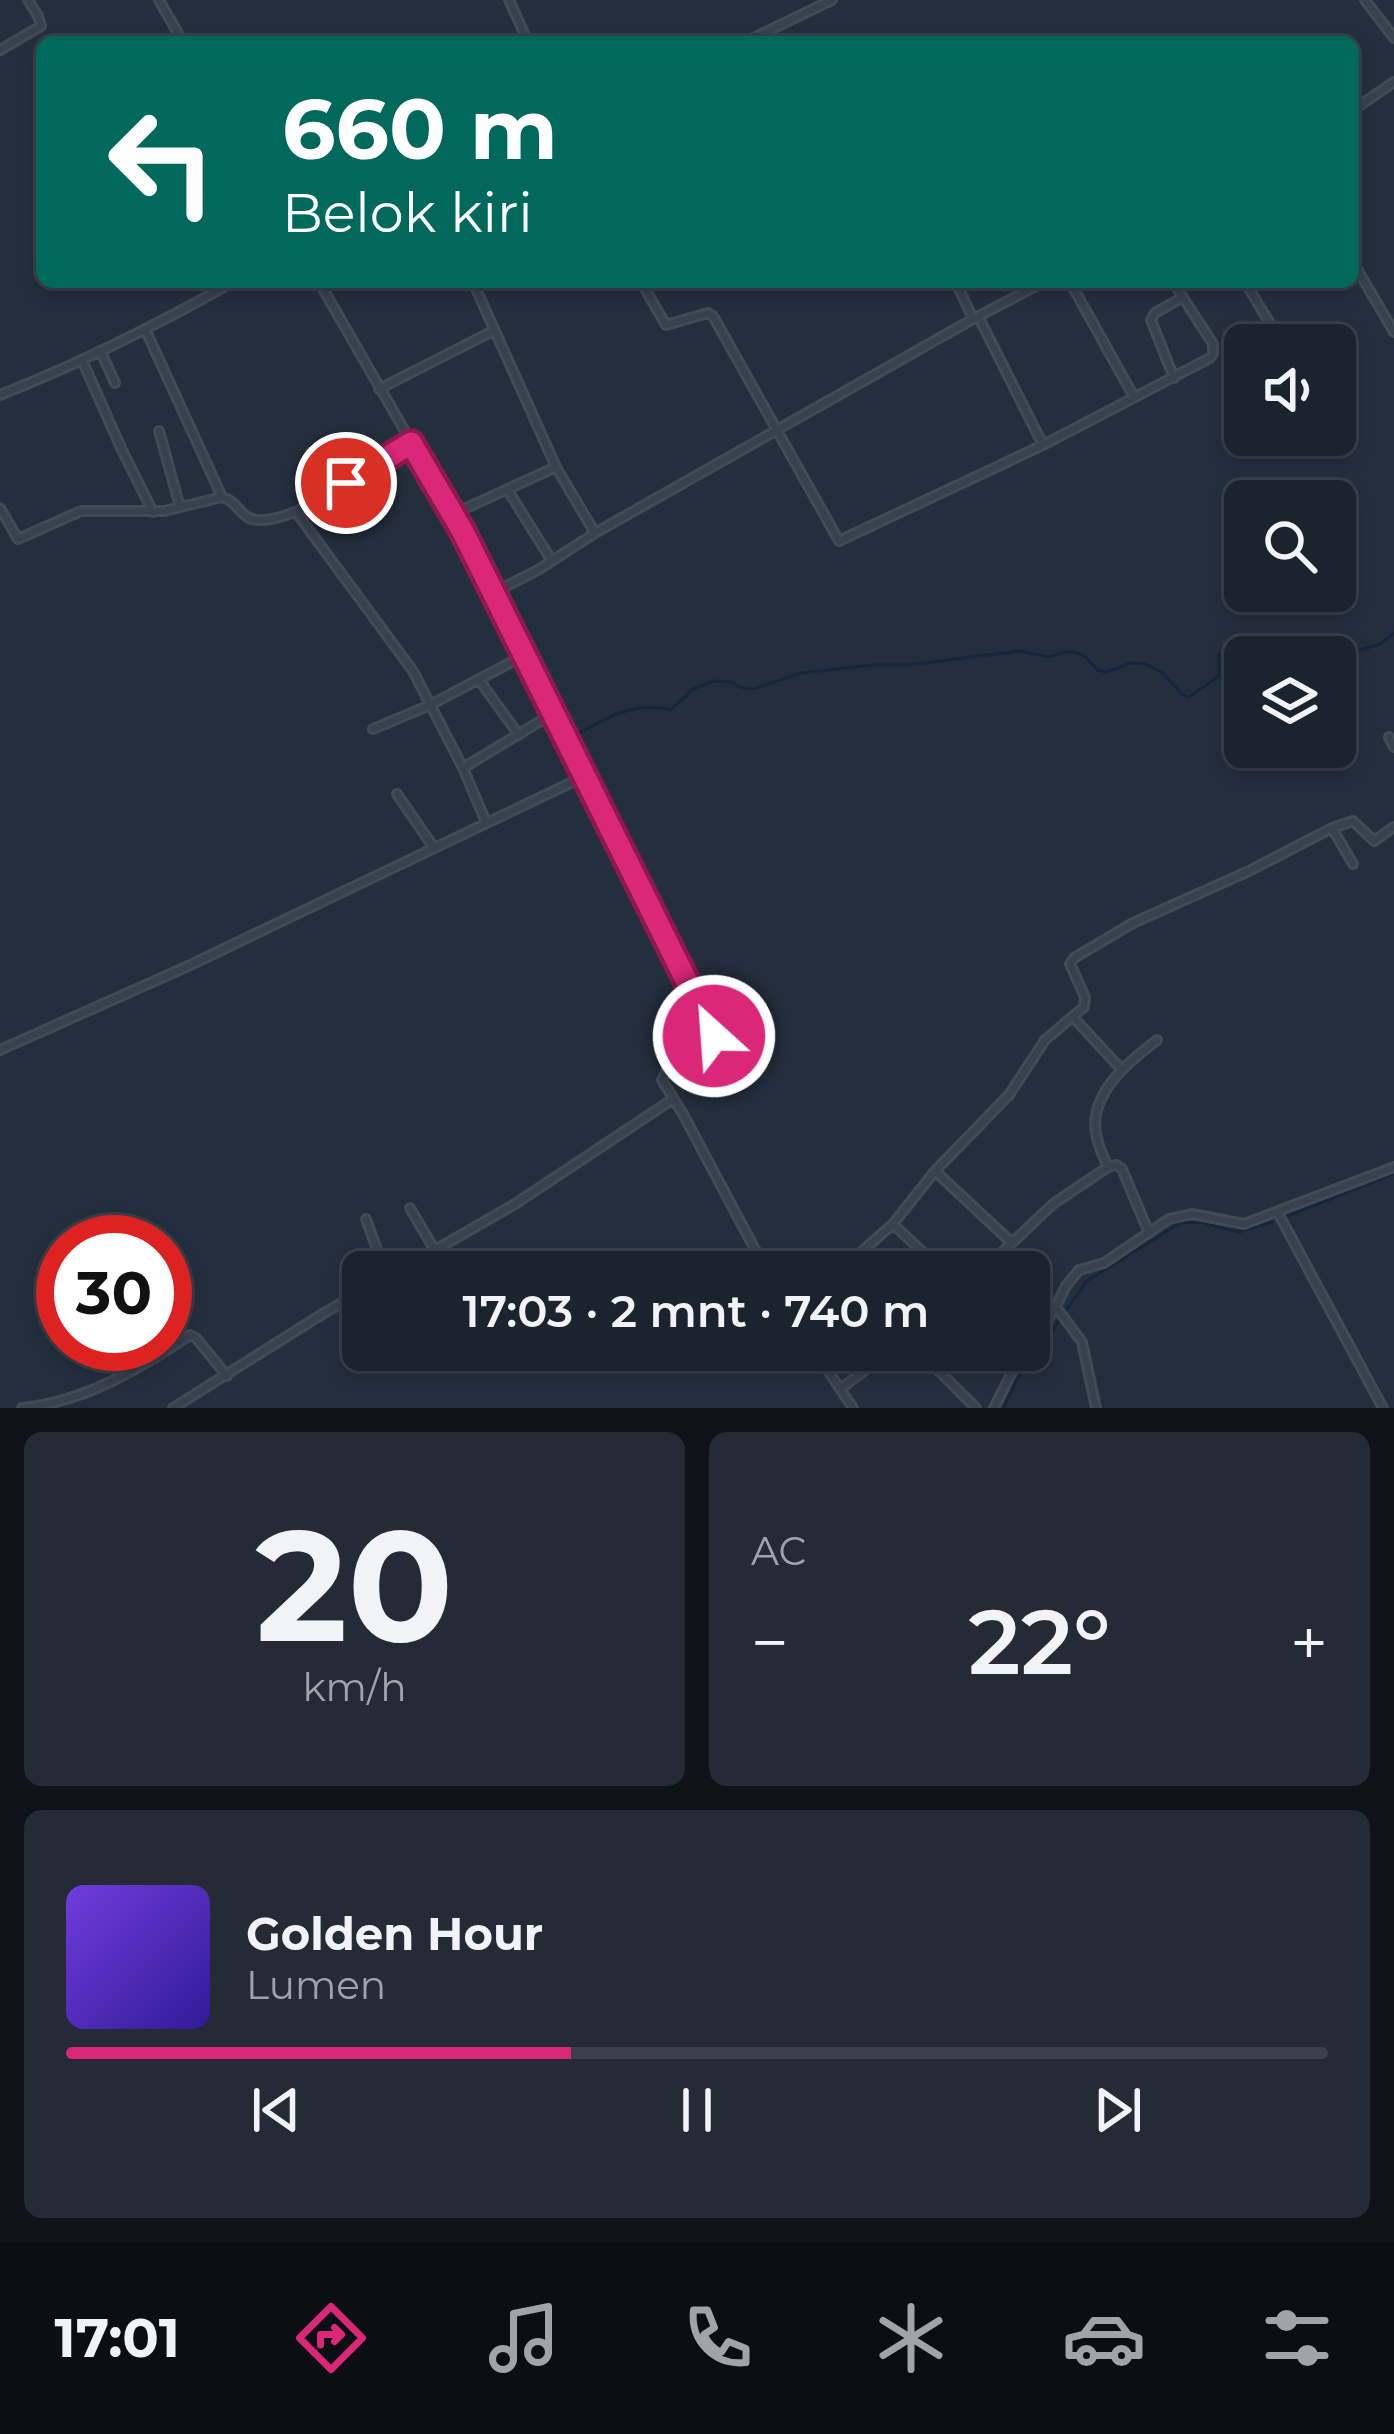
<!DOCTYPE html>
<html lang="id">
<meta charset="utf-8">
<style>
body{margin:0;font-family:Montserrat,sans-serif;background:#242b36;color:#f1f3f6;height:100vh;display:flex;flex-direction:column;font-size:45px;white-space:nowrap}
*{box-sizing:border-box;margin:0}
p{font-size:39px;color:#a0a4aa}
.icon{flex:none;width:66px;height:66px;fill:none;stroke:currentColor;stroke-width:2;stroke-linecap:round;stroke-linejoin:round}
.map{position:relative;height:1408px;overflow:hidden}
.details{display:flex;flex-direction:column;gap:24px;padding:24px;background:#0f1319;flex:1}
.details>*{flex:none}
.guide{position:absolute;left:36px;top:36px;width:1323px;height:252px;border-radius:18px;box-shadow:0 6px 18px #0003,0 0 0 3px #39404a;background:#00695c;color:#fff;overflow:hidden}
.tools{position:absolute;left:1224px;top:324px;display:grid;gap:24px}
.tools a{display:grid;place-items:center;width:132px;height:132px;border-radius:18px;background:#1b232e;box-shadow:0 6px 18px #0003,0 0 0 3px #39404a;font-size:60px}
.speed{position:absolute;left:36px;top:1215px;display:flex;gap:24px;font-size:60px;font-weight:700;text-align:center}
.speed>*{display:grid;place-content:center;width:156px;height:156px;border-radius:50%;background:#1b232e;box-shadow:0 6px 18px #0003,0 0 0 3px #39404a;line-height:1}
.speed .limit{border:18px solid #d22;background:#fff;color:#111}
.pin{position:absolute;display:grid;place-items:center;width:102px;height:102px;color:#fff;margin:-51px;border:6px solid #fff;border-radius:50%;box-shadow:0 3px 12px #0007}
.me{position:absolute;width:132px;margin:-66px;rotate:334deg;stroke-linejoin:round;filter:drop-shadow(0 0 9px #0008)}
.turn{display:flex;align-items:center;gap:42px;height:252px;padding:0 48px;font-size:54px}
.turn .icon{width:156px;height:156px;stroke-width:2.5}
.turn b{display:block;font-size:84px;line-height:102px}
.big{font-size:90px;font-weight:600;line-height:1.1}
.details .widget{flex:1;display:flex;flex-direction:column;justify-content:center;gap:18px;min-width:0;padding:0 42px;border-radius:18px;background:#242b36}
.details .dial{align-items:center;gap:0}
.dial b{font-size:156px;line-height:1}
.song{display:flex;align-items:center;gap:36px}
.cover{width:144px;height:144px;border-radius:18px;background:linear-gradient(135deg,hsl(260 70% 55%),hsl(250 70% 35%))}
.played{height:12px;border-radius:6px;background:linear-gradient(90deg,#db2777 40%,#39404a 40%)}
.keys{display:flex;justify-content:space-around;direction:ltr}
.heat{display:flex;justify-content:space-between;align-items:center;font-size:66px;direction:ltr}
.details .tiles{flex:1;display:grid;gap:24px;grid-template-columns:1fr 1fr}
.widget:last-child{grid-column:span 2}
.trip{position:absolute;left:342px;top:1251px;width:708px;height:120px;border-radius:18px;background:#1b232e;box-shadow:0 6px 18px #0003,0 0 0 3px #39404a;font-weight:600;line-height:120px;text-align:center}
.tab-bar{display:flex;height:192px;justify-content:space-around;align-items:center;background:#0b0e12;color:#a0a4aa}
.tab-bar .icon{width:84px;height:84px}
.tab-bar .on{color:#db2777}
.tab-bar b{font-size:54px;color:#f1f3f6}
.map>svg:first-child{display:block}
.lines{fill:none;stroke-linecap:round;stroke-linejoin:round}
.stream{stroke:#17263c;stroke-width:3}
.minor-casing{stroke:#414a57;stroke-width:12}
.minor{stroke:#38414e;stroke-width:6}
.route-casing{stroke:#8e194d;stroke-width:30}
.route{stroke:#db2777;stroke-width:21}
</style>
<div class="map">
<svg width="1394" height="1408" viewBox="0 0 1394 1408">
<rect width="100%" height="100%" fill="#242f3e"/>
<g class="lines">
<path class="stream" d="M 1323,657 C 1350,648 1373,654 1394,633
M 574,736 C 606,718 633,701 671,710 L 693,689 L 714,681 L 731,682 L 740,687 L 754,689 L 801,673 L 872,665 L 908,665 L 1019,651 L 1049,657 L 1064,652 L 1076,652 L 1086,657 L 1097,670 L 1106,672 L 1131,663 L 1145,664 L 1162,672 L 1183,695 L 1189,697 L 1219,676 L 1219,655 L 1236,653 L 1258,641 L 1269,639 L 1309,657
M 1287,1216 L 1394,1174
M 1004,1408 L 1016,1381 L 1087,1281 L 1180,1223 L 1201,1222 L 1239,1232 L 1272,1222"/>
<g class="minor-casing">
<path id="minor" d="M 159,0 L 183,42
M 509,0 L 528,42
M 1365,0 L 1394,38
M 745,42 L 832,0
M 0,50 L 41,26 L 38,16 L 28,0
M 1353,110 L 1394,82
M 1353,262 L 1394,332
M 319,282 L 463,532 L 713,1031 L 711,1044 L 667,1070 L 662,1080 L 683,1114 L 767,1272
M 473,282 L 556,467 L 595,533
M 641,282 L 666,325 L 708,313 L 713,316 L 839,541 L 1043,445 L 1210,358 L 1213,354 L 1213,344 L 1173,282
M 956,282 L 973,319
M 1070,282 L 1134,397
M 1245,282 L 1283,345
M 978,316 L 1043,445
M 146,331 L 222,497
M 101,352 L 115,383
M 82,360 L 122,450 L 153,512
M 1174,378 L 1151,320 L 1155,313 L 1183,297
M 379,389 L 493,331
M 0,395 C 81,363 157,325 233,282
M 159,431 L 180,507
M 311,452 L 323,477 L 335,489
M 507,489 L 552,561
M 0,508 L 18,539 L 81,511 L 164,511 L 222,497 C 235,501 236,508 246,516 C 260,527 294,513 308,506 L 411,443
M 296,512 L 413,671 L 463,768 L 486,822
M 453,514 L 556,467
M 493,593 L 538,570 L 595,533 L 973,319 L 1044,282
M 479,680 L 519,735
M 373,729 L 430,705 L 523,656
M 1389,737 L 1394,747
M 463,768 L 552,714
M 397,794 L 434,848
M 1332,828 L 1353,864
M 1073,1017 L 1122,1070
M 0,1050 L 186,967 L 583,777
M 1108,1167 C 1104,1158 1099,1148 1097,1138 C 1086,1096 1128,1062 1157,1040
M 1108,1167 L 1116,1165 L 1122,1169 L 1149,1233
M 935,1171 L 1011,1242
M 410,1208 L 434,1249
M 1278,1213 L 1383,1408
M 366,1219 L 385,1272
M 894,1225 L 944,1272
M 397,1272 L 515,1204 L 673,1099
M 832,1272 L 860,1253 L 893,1224 L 935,1171 L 1009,1095 L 1045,1040 L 1084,1007 L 1085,997 L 1070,964 L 1074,958 L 1133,923 L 1249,871 L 1332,828 L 1353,821 L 1374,841 L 1394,827
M 981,1272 L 1053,1204 L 1108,1167
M 1056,1307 L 1082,1342 L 1096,1408
M 1029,1343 L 1053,1312 L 1066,1286 L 1079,1270 L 1104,1263 L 1169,1219 L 1192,1214 L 1244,1224 L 1394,1167
M 814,1350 L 853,1408
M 938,1370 L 976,1408
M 840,1389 L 892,1350
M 22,1408 C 84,1402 139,1369 190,1335 L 196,1338 L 227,1376
M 173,1408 L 324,1313 L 363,1291
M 994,1408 L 1023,1350"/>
</g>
<use href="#minor" class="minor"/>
</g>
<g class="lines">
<g class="route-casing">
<path id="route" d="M 346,483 L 411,443 L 463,532 L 714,1036"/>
</g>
<use href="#route" class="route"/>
</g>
</svg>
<div class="tools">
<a><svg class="icon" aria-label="sound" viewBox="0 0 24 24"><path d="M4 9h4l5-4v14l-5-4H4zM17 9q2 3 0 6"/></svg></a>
<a><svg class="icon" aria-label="search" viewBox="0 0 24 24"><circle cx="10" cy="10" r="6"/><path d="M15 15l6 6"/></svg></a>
<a><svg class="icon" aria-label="layers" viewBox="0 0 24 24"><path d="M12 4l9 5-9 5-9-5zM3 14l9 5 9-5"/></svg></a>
</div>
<div class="speed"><div class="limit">30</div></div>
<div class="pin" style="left:346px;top:483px;background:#d93025"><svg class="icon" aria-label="arrive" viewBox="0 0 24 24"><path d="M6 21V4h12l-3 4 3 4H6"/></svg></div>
<svg class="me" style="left:714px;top:1036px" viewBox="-20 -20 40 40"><circle r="17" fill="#db2777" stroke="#fff" stroke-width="3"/><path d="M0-11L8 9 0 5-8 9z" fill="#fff"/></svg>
<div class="trip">17:03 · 2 mnt · 740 m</div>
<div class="guide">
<div class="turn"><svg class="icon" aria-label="left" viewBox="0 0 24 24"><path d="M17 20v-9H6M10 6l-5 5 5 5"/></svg><div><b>660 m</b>Belok kiri</div></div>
</div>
</div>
<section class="details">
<div class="tiles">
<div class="widget dial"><b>20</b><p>km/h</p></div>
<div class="widget"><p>AC</p>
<div class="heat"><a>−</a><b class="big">22°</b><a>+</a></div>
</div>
<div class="widget">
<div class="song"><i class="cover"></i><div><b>Golden Hour</b><p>Lumen</p></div></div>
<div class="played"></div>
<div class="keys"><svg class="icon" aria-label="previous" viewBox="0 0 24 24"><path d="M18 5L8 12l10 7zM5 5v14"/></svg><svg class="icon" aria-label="pause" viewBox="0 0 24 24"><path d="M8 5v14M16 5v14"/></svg><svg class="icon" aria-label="next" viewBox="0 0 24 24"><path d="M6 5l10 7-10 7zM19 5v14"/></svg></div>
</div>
</div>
</section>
<nav class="tab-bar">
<b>17:01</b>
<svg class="icon on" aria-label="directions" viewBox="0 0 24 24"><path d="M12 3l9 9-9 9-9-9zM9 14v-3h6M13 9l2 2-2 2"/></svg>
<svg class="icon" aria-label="music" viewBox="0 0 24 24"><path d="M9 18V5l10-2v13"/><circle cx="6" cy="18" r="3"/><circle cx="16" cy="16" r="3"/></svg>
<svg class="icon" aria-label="phone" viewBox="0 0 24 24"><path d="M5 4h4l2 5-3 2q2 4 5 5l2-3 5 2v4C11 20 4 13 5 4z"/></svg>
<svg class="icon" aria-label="climate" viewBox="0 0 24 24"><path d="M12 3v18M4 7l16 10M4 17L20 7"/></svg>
<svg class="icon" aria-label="car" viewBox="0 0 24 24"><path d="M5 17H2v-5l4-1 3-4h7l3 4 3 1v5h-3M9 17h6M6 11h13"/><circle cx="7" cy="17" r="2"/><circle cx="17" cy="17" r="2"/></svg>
<svg class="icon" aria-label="filters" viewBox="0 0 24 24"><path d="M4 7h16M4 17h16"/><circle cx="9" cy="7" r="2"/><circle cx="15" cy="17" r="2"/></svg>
</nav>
